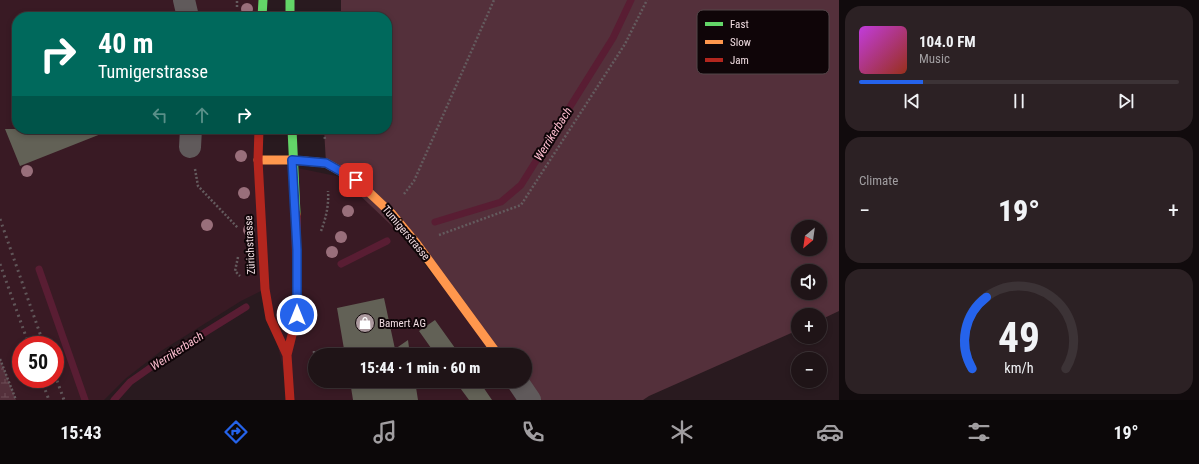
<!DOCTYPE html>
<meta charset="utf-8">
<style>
body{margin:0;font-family:"Roboto Condensed",sans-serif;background:#2c2124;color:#f1f3f6;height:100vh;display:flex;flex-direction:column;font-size:15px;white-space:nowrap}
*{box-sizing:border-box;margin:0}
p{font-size:13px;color:#a19ea1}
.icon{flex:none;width:22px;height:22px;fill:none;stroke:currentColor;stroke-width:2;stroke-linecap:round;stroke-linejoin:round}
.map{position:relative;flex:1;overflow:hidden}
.drawer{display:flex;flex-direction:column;gap:6px;padding:6px;background:#110b0d;width:360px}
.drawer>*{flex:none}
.hud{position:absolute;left:12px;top:12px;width:380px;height:122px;border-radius:16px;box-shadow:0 2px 6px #0003,0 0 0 1px #3c3336;background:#00695c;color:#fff;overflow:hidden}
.needle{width:26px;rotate:209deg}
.fabs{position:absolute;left:791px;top:220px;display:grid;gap:8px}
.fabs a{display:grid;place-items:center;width:36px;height:36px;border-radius:50%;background:#1f1417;box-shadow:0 2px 6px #0003,0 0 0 1px #3c3336;font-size:20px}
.speed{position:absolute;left:12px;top:336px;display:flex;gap:8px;font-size:20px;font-weight:700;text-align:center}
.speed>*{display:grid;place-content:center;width:52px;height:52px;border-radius:50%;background:#1f1417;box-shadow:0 2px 6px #0003,0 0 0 1px #3c3336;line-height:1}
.speed .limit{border:6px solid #d22;background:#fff;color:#111}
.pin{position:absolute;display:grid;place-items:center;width:34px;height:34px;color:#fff;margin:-17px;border-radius:8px;box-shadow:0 2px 6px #0006}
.me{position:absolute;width:44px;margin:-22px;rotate:0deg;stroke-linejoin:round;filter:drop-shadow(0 0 3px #0008)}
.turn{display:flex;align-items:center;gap:14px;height:84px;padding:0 20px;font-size:18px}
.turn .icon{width:52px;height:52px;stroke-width:2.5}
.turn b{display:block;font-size:28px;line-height:34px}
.lanes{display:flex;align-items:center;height:38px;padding:0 20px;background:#0003;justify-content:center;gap:20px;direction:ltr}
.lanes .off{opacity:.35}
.big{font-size:30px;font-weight:800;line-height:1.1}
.drawer .widget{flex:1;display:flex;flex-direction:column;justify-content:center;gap:6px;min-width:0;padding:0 14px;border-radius:16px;background:#2c2124}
.drawer .dial{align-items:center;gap:0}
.dial svg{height:104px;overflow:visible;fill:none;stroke:#3c3336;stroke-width:7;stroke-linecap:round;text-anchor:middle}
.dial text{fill:#f1f3f6;stroke:none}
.song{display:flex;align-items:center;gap:12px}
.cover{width:48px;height:48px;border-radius:6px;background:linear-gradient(135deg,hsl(290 70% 55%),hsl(10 70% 35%))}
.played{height:4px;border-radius:2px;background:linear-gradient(90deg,#2563eb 20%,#3c3336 20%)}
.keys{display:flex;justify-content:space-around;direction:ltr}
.heat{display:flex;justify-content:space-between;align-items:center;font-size:22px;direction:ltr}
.trip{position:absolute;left:308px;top:348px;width:224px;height:40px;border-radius:20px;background:#1f1417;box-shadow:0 2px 6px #0003,0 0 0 1px #3c3336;font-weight:800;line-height:40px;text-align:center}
.tabs{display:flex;height:64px;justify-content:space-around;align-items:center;background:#0c0809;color:#a19ea1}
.tabs .icon{width:28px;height:28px}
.tabs .current{color:#2563eb}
.tabs b{font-size:18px;color:#f1f3f6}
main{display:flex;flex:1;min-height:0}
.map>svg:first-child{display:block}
.built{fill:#391a24;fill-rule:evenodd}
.grass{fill:#54303b;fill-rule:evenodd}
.wetland{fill:url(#wetland-marsh)}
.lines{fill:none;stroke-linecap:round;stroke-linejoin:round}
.stream{stroke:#591d33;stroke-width:7}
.building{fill:#626156}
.path{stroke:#645b5e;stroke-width:2.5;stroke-dasharray:2 2;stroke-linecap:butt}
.street{stroke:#605a5b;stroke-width:22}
.fast{stroke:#63d668;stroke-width:9}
.slow{stroke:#ff974d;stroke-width:9}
.jam{stroke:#b3261e;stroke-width:9}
.rail{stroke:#605659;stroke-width:3;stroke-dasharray:2 4;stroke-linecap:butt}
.tree{fill:#996f7b}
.route-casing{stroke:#184099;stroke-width:10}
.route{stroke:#2563eb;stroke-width:7}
.labels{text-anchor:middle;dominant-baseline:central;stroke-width:4;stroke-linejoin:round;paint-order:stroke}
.street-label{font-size:11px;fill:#f1dde2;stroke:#0f0508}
.poi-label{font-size:11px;fill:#f1dde2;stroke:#0f0508;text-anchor:start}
.water-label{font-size:12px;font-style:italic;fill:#febed0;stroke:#0f0508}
.key{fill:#0f0508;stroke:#534649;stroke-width:1}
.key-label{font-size:11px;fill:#f1dde2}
</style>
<main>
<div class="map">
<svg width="839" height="400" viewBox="0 0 839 400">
<defs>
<pattern id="wetland-marsh" width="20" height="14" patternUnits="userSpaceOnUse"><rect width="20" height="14" fill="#54303b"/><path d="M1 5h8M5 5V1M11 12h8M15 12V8" fill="none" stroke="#6d4e57"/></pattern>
</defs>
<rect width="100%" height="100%" fill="#291a1f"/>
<path class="built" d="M 0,0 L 263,0 L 262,17 L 17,17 L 17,129 L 259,129 L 258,160 L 356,180 L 498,355 L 315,355 L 315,381 L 517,381 L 530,400 L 290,400 L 265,289 L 241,301 L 161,351 L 125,379 L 104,400 L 16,400 L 0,359 ZM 21,345 L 55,345 L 55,379 L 21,379 Z"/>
<path class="grass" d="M 341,0 L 839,0 L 839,311 L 820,320 L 820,315 L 798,315 L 798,330 L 649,396 L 643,400 L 530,400 L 525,381 L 525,355 L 498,355 L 434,266 L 326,163 L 324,129 L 387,129 L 387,17 L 341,17 ZM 798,227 L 820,227 L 820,249 L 798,249 ZM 798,271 L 820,271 L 820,293 L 798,293 Z"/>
<path class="wetland" d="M 0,359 L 16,400 L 0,400 Z"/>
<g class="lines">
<path class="stream" d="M 435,222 L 501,202 L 521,185 L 613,38 L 631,0
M 341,264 L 387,241
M 39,269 L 85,400
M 114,400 L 130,382 L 167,356 L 246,307"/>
</g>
<path class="building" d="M 5,129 L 111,129 L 111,130 L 20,166 Z
M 384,298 L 395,349 L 408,340 L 410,355 L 345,355 L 337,308 Z
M 435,320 L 460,355 L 436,355 L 419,331 Z
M 350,381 L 415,381 L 418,400 L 353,400 Z
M 455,381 L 479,381 L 492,400 L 469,400 Z"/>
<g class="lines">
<path class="path" d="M 237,7 L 237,0
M 324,129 L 325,140
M 195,169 L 198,186 L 238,228
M 404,194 L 414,181 L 494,0
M 321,231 C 326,218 329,205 328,191
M 439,235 L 521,205 L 625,44 L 647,0
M 238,257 L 235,271 L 240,276
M 314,351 L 314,378
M 0,359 L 16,400"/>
<path class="street" d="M 184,0 L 188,17
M 190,147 L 191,129
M 517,381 L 530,400"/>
<path class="fast" d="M 290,0 L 290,17
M 262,17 L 263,0
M 292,129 L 296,214"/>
<path class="slow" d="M 258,160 L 293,160 L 326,163 L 356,180 L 391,213 L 416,243 L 498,355"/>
<path class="jam" d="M 259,129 L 258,160 L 265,289 L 270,318 L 287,355
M 290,400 L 287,355 L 297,315 L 296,214"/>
<path class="rail" d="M 0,219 L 44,345
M 0,264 L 29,345
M 55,375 L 64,400
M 41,379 L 49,400"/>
</g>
<g class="tree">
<circle cx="247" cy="9" r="6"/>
<circle cx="241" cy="156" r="6"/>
<circle cx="27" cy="171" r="6"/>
<circle cx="244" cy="193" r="6"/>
<circle cx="348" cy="211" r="6"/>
<circle cx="207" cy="225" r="6"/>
<circle cx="249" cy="230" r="6"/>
<circle cx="341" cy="237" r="6"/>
<circle cx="332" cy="252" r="6"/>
</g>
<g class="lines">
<g class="route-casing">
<path id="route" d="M 297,315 L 297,250 L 292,160 L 326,163 L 356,180"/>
</g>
<use href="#route" class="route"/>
</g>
<defs>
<g id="shop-disc" transform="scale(1)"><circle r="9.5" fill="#ab999e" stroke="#0f0508"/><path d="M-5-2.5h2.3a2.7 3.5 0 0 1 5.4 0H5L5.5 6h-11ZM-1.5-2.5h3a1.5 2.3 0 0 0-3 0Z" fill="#fff"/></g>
</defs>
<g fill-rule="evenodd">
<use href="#shop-disc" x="365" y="323"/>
</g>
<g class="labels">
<g class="street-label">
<text transform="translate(406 233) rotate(50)">Tumigerstrasse</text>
<text transform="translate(250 245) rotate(-93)">Zürichstrasse</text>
</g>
<g class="poi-label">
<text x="379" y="323">Bamert AG</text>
</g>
<g class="water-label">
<text transform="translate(553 134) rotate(-58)">Werrikerbach</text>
<text transform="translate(177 351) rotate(-33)">Werrikerbach</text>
</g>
</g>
<rect x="697" y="10" width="132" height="64" rx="6" class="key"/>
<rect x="705" y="22" width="18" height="4" fill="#63d668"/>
<rect x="705" y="40" width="18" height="4" fill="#ff974d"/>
<rect x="705" y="58" width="18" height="4" fill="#b3261e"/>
<g class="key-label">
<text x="730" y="28">Fast</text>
<text x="730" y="46">Slow</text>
<text x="730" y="64">Jam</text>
</g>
</svg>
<div class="fabs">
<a><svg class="needle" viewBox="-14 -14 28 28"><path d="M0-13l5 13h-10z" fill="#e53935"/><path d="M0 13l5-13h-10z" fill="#a19ea1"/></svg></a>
<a><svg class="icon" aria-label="sound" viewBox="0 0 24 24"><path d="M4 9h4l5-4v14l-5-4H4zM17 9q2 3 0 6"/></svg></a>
<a>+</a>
<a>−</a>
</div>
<div class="speed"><div class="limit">50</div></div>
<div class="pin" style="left:356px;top:180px;background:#d93025"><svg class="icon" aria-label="arrive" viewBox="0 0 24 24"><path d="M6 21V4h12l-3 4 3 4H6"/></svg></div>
<svg class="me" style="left:297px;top:315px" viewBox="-20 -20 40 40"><circle r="17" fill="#2563eb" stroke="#fff" stroke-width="3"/><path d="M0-11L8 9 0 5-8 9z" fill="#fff"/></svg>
<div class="trip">15:44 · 1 min · 60 m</div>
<div class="hud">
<div class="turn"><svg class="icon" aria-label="right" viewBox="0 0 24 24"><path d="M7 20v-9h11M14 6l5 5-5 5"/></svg><div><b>40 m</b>Tumigerstrasse</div></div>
<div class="lanes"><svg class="icon off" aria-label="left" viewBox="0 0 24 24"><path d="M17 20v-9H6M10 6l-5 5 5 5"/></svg><svg class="icon off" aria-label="ahead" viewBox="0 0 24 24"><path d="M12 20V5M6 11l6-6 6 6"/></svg><svg class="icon" aria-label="right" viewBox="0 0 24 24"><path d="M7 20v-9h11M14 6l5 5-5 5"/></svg></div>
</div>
</div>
<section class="drawer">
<div class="widget">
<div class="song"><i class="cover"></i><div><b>104.0 FM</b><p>Music</p></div></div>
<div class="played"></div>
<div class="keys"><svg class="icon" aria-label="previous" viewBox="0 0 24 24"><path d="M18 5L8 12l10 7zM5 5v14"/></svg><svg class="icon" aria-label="pause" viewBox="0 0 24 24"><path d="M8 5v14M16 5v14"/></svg><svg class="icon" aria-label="next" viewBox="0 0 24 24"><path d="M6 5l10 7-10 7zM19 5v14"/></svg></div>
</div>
<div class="widget"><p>Climate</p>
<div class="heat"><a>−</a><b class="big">19°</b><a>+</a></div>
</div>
<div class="widget dial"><svg viewBox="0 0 100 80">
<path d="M14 69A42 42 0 1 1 86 69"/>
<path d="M14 69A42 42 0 0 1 25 14" stroke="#2563eb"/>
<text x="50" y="56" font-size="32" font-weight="700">49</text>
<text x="50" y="72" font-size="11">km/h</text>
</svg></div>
</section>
</main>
<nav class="tabs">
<b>15:43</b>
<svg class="icon current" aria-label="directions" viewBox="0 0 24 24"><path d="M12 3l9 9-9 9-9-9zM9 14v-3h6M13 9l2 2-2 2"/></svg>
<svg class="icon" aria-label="music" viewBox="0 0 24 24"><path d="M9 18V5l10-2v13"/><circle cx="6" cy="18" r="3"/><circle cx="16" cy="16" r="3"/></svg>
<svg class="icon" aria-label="phone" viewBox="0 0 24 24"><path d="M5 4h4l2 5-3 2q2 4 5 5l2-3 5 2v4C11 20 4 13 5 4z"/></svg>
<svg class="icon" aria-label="climate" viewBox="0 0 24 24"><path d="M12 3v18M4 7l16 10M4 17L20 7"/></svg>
<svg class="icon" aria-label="car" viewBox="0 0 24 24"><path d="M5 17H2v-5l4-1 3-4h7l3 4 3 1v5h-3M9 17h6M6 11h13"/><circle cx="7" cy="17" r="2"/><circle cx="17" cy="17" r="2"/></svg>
<svg class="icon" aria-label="filters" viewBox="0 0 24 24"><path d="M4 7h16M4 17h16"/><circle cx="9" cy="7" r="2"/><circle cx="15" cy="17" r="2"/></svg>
<b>19°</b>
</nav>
